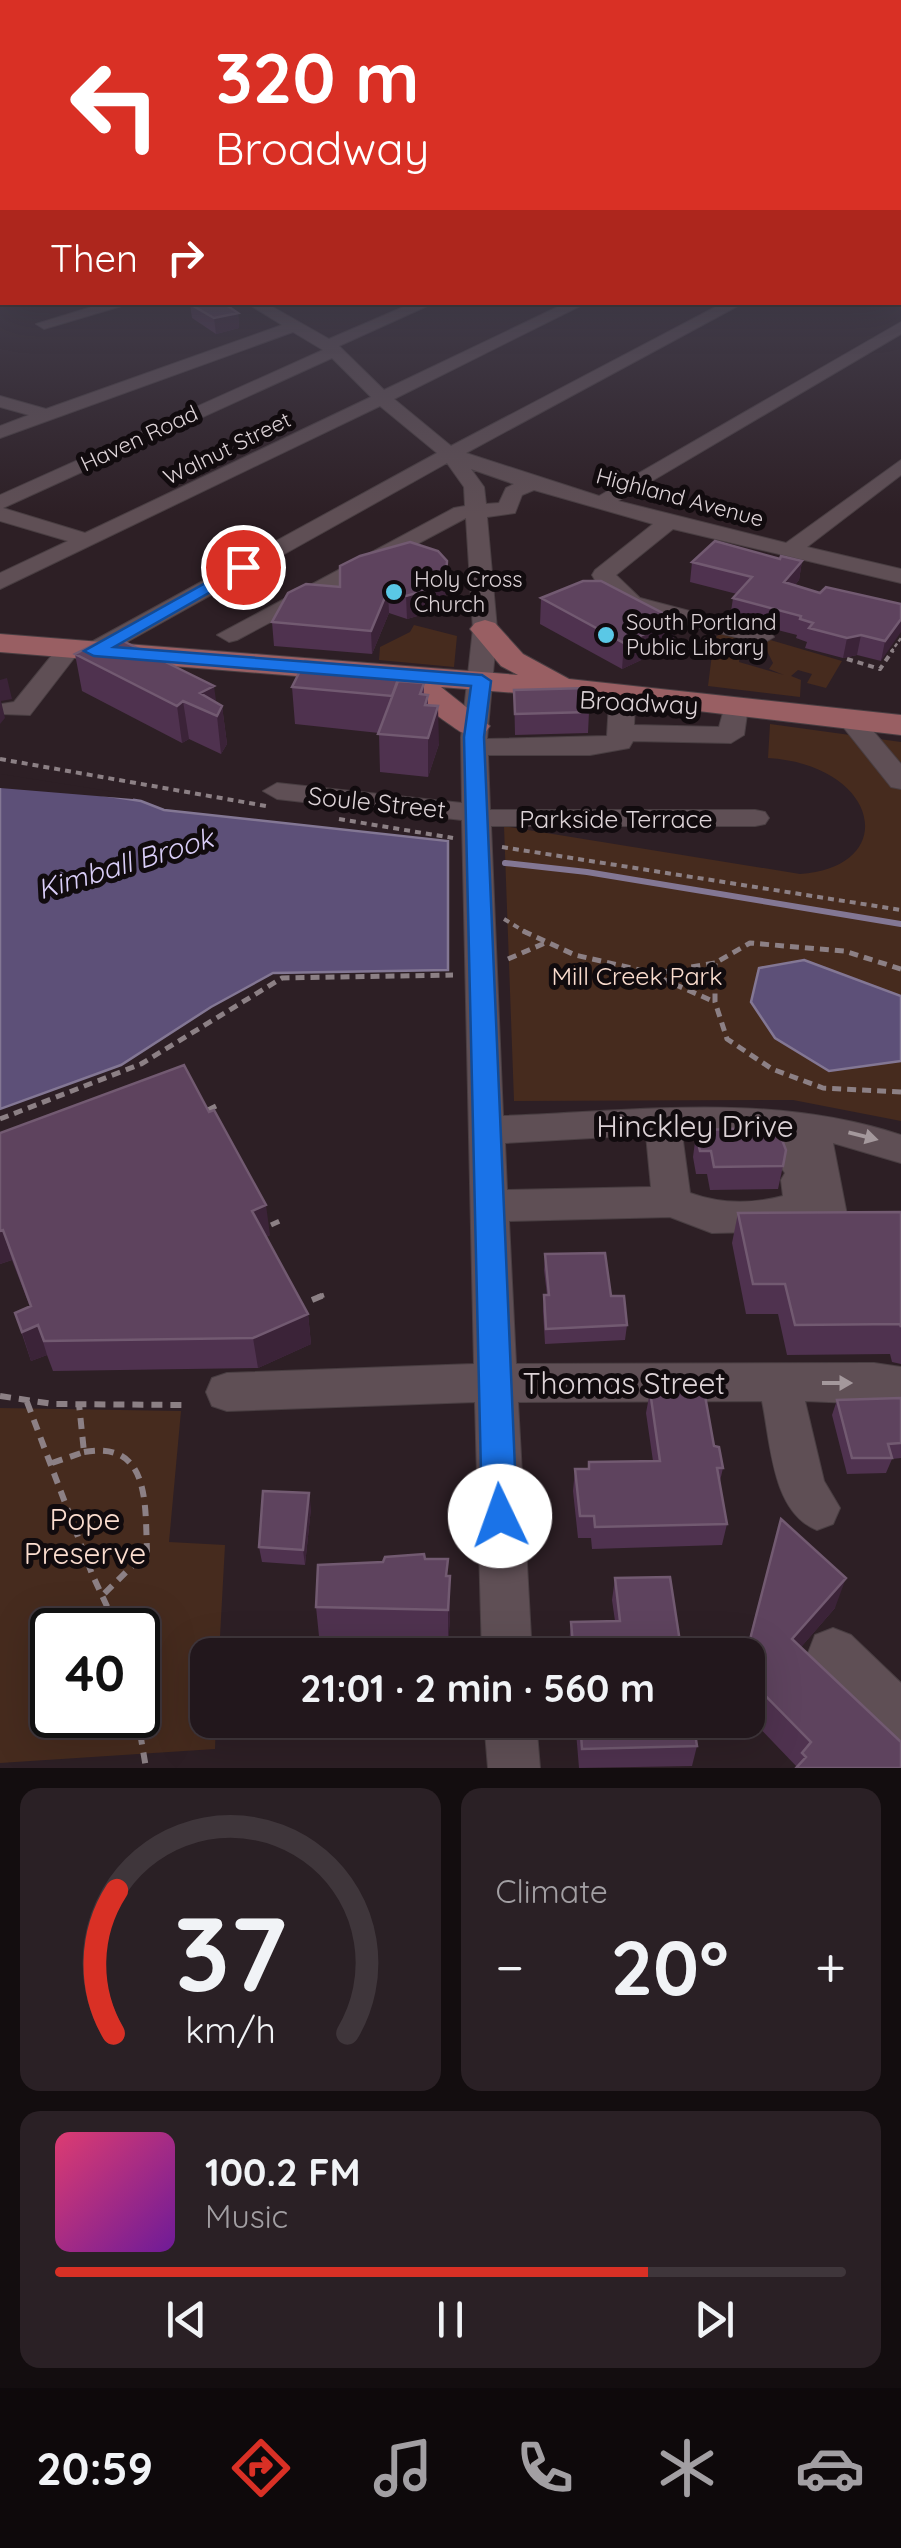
<!DOCTYPE html>
<meta charset="utf-8">
<style>
body{margin:0;font-family:Quicksand,sans-serif;background:#2a2025;color:#f1f3f6;height:100vh;display:flex;flex-direction:column;font-size:38px;white-space:nowrap}
*{box-sizing:border-box;margin:0}
p{font-size:32px;color:#a29fa3}
.icon{flex:none;width:55px;height:55px;fill:none;stroke:currentColor;stroke-width:2;stroke-linecap:round;stroke-linejoin:round}
.map{position:relative;height:1768px;overflow:hidden}
.panel{display:flex;flex-direction:column;gap:20px;padding:20px;background:#130d0f;flex:1}
.panel>*{flex:none}
.hud{position:absolute;left:0px;top:0px;width:902px;height:305px;box-shadow:0 10px 40px #0002,0 0 0 2px #3f363b;background:#d93025;color:#fff;overflow:hidden}
.speed{position:absolute;left:30px;top:1608px;display:flex;gap:20px;font-size:50px;font-weight:700;text-align:center}
.speed>*{display:grid;place-content:center;width:130px;height:130px;border-radius:50%;background:#22171c;box-shadow:0 10px 40px #0002,0 0 0 2px #3f363b;line-height:1}
.speed .limit{border:5px solid #111;border-radius:15px;background:#fff;color:#111}
.pin{position:absolute;display:grid;place-items:center;width:85px;height:85px;color:#fff;margin:-42px;border:5px solid #fff;border-radius:50%;box-shadow:0 2px 10px #0007}
.me{position:absolute;width:110px;margin:-55px;rotate:357deg;stroke-linejoin:round;filter:drop-shadow(0 0 8px #0008)}
.turn{display:flex;align-items:center;gap:35px;height:210px;padding:0 50px;font-size:45px}
.turn .icon{width:130px;height:130px;stroke-width:2.5}
.turn b{display:block;font-size:70px;line-height:85px}
.then{display:flex;align-items:center;height:95px;padding:0 50px;background:#0003;gap:20px;font-size:38px}
.big{font-size:75px;font-weight:700;line-height:1.1}
.panel .widget{flex:1;display:flex;flex-direction:column;justify-content:center;gap:15px;min-width:0;padding:0 35px;border-radius:20px;background:#2a2025}
.panel .dial{align-items:center;gap:0}
.dial svg{height:260px;overflow:visible;fill:none;stroke:#3f363b;stroke-width:7;stroke-linecap:round;text-anchor:middle}
.dial text{fill:#f1f3f6;stroke:none}
.song{display:flex;align-items:center;gap:30px}
.cover{width:120px;height:120px;border-radius:15px;background:linear-gradient(135deg,hsl(340 70% 55%),hsl(280 70% 35%))}
.played{height:10px;border-radius:5px;background:linear-gradient(90deg,#d93025 75%,#3f363b 75%)}
.keys{display:flex;justify-content:space-around;direction:ltr}
.heat{display:flex;justify-content:space-between;align-items:center;font-size:55px;direction:ltr}
.panel .tiles{flex:1;display:grid;gap:20px;grid-template-columns:1fr 1fr}
.widget:last-child{grid-column:span 2}
.trip{position:absolute;left:190px;top:1638px;width:575px;height:100px;border-radius:20px;background:#22171c;box-shadow:0 10px 40px #0002,0 0 0 2px #3f363b;font-weight:700;line-height:100px;text-align:center}
.dock{display:flex;height:160px;justify-content:space-around;align-items:center;background:#0e090b;color:#a29fa3}
.dock .icon{width:70px;height:70px}
.dock .current{color:#d93025}
.dock b{font-size:45px;color:#f1f3f6}
.map>svg:first-child{display:block}
.green{fill:#462b1e;fill-rule:evenodd}
.water{fill:#5d5078;stroke:#837794;stroke-width:2.5}
.pier{fill:#2d1f25}
.lines{fill:none;stroke-linecap:round;stroke-linejoin:round}
.stream{stroke:#837794;stroke-width:6}
.minor-casing{stroke:#493e42;stroke-width:2}
.major-casing{stroke:#493e42;stroke-width:2}
.path-far3{stroke:#8c8085;stroke-width:2.5;stroke-dasharray:4 2.5;stroke-linecap:butt}
.path-far2{stroke:#8c8085;stroke-width:4;stroke-dasharray:6 5;stroke-linecap:butt}
.path-far1{stroke:#8c8085;stroke-width:5;stroke-dasharray:9 6;stroke-linecap:butt}
.path{stroke:#8c8085;stroke-width:6;stroke-dasharray:11 8;stroke-linecap:butt}
.minor{fill:#5f4f55;fill-rule:evenodd}
.major{fill:#995f63;fill-rule:evenodd}
.wall{fill:#4f324f}
.shaded-wall{fill:#3b2338}
.building{fill:#5e435e;stroke:#725a71;stroke-width:2.5}
.oneway{fill:#a4989c}
.route{fill:#1a73e8;stroke:#114b97;stroke-width:2.5}
.poi-dot{fill:#5ac8e6;stroke:#110b0e;stroke-width:4}
.labels{text-anchor:middle;dominant-baseline:central;stroke-width:10;stroke-linejoin:round;paint-order:stroke}
.far-street-label{font-size:22px;fill:#ddd3d7;stroke:#110b0e}
.far-poi-label{font-size:22px;fill:#ddd3d7;stroke:#110b0e;text-anchor:start}
.street-label{font-size:25px;fill:#ddd3d7;stroke:#110b0e}
.park-label{font-size:25px;fill:#fbddcf;stroke:#110b0e}
.water-label{font-size:28px;font-style:italic;fill:#dacef8;stroke:#110b0e}
.near-street-label{font-size:30px;fill:#ddd3d7;stroke:#110b0e}
.near-park-label{font-size:30px;fill:#fbddcf;stroke:#110b0e}
</style>
<div class="map">
<svg width="901" height="1768" viewBox="0 0 901 1768">
<rect width="100%" height="100%" fill="#2d1f25"/>
<path class="green" d="M 414,625 L 457,636 L 454,667 L 379,660 L 380,647 L 410,632 Z
M 720,634 L 742,638 L 739,662 L 784,675 L 769,669 L 773,663 L 763,643 L 767,639 L 842,661 L 826,688 L 807,683 L 812,674 L 798,670 L 791,676 L 801,680 L 800,697 L 708,686 L 714,638 Z
M 770,724 L 901,742 L 901,1121 L 793,1100 L 514,1101 L 504,826 L 800,874 C 901,867 880,765 768,758 Z
M 0,1408 L 181,1411 L 169,1542 L 225,1545 L 219,1655 L 208,1655 L 208,1720 L 216,1720 L 215,1749 L 0,1763 ZM 52,1630 L 138,1630 L 138,1715 L 52,1715 Z"/>
<path class="water" d="M 0,779 L 141,801 L 164,810 L 448,841 L 448,970 L 273,973 L 211,1007 L 121,1065 L 0,1109 Z
M 804,960 L 901,996 L 901,1061 L 829,1071 L 775,1038 L 751,1002 L 759,968 Z"/>
<path class="pier" d="M 0,774 L 1,774 L 134,795 L 133,799 L 0,788 Z"/>
<g class="lines">
<path class="stream" d="M 505,863 L 587,872 L 901,924"/>
<g class="minor-casing">
<path id="minor" d="M 0,272 L 2,272 L 2,281 L 0,281 Z
M 900,273 L 901,273 L 901,282 L 900,282 Z
M 108,302 L 135,302 L 44,329 L 36,324 Z
M 245,302 L 264,302 L 329,339 L 415,302 L 436,302 L 339,346 L 384,390 L 568,302 L 588,302 L 394,399 L 451,446 L 725,302 L 745,302 L 466,453 L 599,496 L 901,322 L 901,334 L 618,501 L 786,543 L 901,460 L 901,475 L 807,547 L 901,569 L 901,583 L 673,529 L 616,575 L 640,598 L 770,632 L 774,637 L 762,644 L 624,608 L 595,580 L 592,575 L 595,570 L 653,524 L 534,490 L 522,495 L 515,513 L 487,517 L 497,629 L 487,739 L 607,736 L 609,703 L 622,695 L 635,703 L 634,725 L 719,727 L 726,702 L 735,699 L 748,707 L 744,735 L 731,743 L 633,741 L 629,748 L 590,755 L 488,755 L 490,810 L 755,810 L 765,812 L 769,818 L 765,824 L 755,826 L 491,826 L 503,1116 C 638,1111 771,1092 901,1135 L 901,1163 L 833,1143 L 847,1215 L 842,1226 L 828,1230 L 712,1233 L 670,1217 L 509,1221 L 516,1364 L 874,1363 L 901,1367 L 901,1405 L 805,1401 L 824,1481 L 840,1508 L 833,1524 L 817,1530 C 772,1512 771,1444 762,1401 L 518,1402 L 532,1655 L 482,1655 L 475,1402 L 227,1411 L 212,1406 L 206,1392 L 212,1378 L 227,1373 L 474,1364 L 462,820 L 277,799 L 263,791 L 277,783 L 462,803 L 461,737 L 473,629 L 466,518 L 237,640 L 229,642 L 217,635 L 454,508 L 465,506 L 464,487 L 447,463 L 102,656 L 84,656 L 81,651 L 84,646 L 437,453 L 380,406 L 0,589 L 0,573 L 68,541 L 0,521 L 0,495 L 323,350 L 293,332 L 0,438 L 0,426 L 29,415 L 0,407 L 0,396 L 46,409 L 282,325 ZM 332,358 L 371,397 L 85,533 L 3,508 ZM 471,469 L 514,484 L 506,488 L 499,503 L 486,504 L 484,487 ZM 682,1134 L 774,1136 L 777,1162 L 785,1173 L 781,1180 L 783,1196 C 752,1204 720,1204 690,1193 ZM 646,1135 L 651,1187 L 507,1190 L 505,1143 Z
M 69,642 L 81,649 L 30,715 L 2,714 L 2,704 L 14,702 L 61,644 Z
M 849,710 L 858,713 L 901,764 L 901,789 L 891,787 L 836,718 Z
M 833,1628 L 851,1635 L 901,1683 L 901,1744 C 870,1731 821,1684 808,1653 L 815,1635 Z
M 484,1720 L 536,1720 L 540,1768 L 488,1768 Z"/>
</g>
<g class="major-casing">
<path id="major" d="M 485,620 L 495,623 L 523,654 L 569,679 L 901,715 L 901,735 L 605,700 L 441,687 L 490,726 L 485,733 C 477,735 470,736 461,732 C 453,727 398,688 395,684 L 0,652 L 0,634 L 518,675 L 501,666 L 470,629 L 475,623 Z"/>
</g>
<path class="path-far3" d="M 891,652 L 901,638"/>
<path class="path-far2" d="M 847,659 L 880,669 L 893,650
M 0,759 L 266,806
M 339,819 L 453,838
M 502,847 L 901,910
M 504,919 L 527,933"/>
<path class="path-far1" d="M 523,931 L 575,955 L 653,973
M 508,959 L 545,943
M 715,963 L 651,974 L 715,1002
M 901,969 L 844,951 L 750,943 L 715,963 L 715,1002 L 727,1039 L 772,1069 L 823,1088 L 901,1092
M 208,1110 L 218,1105
M 0,1119 L 141,1064 L 282,978 L 453,975
M 271,1225 L 282,1220
M 318,1297 L 324,1295"/>
<path class="path" d="M 312,1300 L 324,1295
M 0,1396 L 53,1404 L 185,1405
M 27,1402 L 92,1574 L 118,1630
M 84,1452 C 150,1440 145,1504 147,1551 L 102,1596
M 52,1463 L 84,1452 L 79,1404
M 137,1715 L 146,1768"/>
<use href="#minor" class="minor"/>
<use href="#major" class="major"/>
</g>
<path class="wall" d="M 190,304 L 238,313 L 239,328 L 216,334 L 192,318 Z
M 780,559 L 802,561 L 799,580 L 795,585 L 820,593 L 901,604 L 881,661 L 857,655 L 843,658 L 805,648 L 807,642 L 796,638 L 797,635 L 730,618 L 733,598 L 737,594 L 690,582 L 692,562 Z
M 340,566 L 446,599 L 438,610 L 407,619 L 389,613 L 372,654 L 274,646 L 272,622 L 340,587 Z
M 541,598 L 673,645 L 622,669 L 540,624 Z
M 75,654 L 216,703 L 222,706 L 227,744 L 221,754 L 189,739 L 182,743 L 82,691 Z
M 401,671 L 401,681 L 424,683 L 424,694 L 428,695 L 428,705 L 439,744 L 428,777 L 380,772 L 379,733 L 295,724 L 292,687 Z
M 514,690 L 589,712 L 588,733 L 515,735 Z
M 706,1130 L 783,1166 L 778,1189 L 710,1190 L 707,1174 L 696,1174 L 693,1157 L 696,1134 L 705,1134 Z
M 0,1133 L 270,1235 L 266,1237 L 308,1314 L 311,1344 L 258,1368 L 53,1371 L 47,1355 L 31,1361 L 15,1313 L 30,1307 L 12,1260 L 0,1264 Z
M 901,1212 L 901,1364 L 892,1362 L 890,1354 L 787,1355 L 778,1314 L 746,1314 L 732,1243 L 738,1213 Z
M 545,1254 L 611,1296 L 627,1325 L 625,1340 L 545,1344 L 543,1311 L 544,1295 L 547,1295 L 544,1270 Z
M 650,1391 L 714,1446 L 723,1468 L 720,1481 L 727,1524 L 722,1545 L 592,1549 L 591,1538 L 578,1538 L 573,1491 L 575,1469 L 588,1469 L 589,1462 L 653,1461 L 646,1413 Z
M 901,1398 L 901,1458 L 892,1459 L 886,1473 L 847,1474 L 832,1415 L 837,1400 Z
M 311,1508 L 305,1565 L 262,1562 L 259,1547 Z
M 781,1519 L 835,1608 L 801,1647 L 901,1742 L 797,1767 L 748,1716 L 748,1655 L 745,1655 Z
M 425,1559 L 448,1576 L 450,1615 L 448,1649 L 320,1646 L 316,1607 L 383,1562 Z
M 615,1578 L 682,1655 L 570,1655 L 569,1643 L 571,1622 L 615,1621 L 612,1600 Z
M 575,1720 L 693,1720 L 697,1746 L 692,1766 L 579,1768 Z"/>
<path class="shaded-wall" d="M 238,313 L 239,328 L 216,334 L 214,318 Z
M 447,561 L 446,599 L 438,610 L 407,619 L 406,596 Z
M 802,561 L 799,580 L 781,601 L 784,582 Z
M 388,590 L 389,613 L 372,654 L 371,631 Z
M 901,619 L 901,632 L 881,661 L 885,641 Z
M 676,620 L 673,645 L 622,669 L 624,643 Z
M 861,635 L 857,655 L 843,658 L 847,638 Z
M 7,678 L 12,699 L 1,701 L 5,718 L 0,724 L 0,680 Z
M 214,686 L 218,715 L 222,706 L 227,744 L 221,754 L 217,716 L 200,693 Z
M 183,701 L 189,739 L 182,743 L 177,706 Z
M 438,706 L 439,744 L 428,777 L 428,738 Z
M 266,1205 L 270,1235 L 256,1241 L 252,1211 Z
M 3,1230 L 12,1260 L 0,1264 L 0,1231 Z
M 308,1314 L 311,1344 L 258,1368 L 253,1338 Z
M 38,1325 L 47,1355 L 31,1361 L 22,1332 Z
M 309,1493 L 311,1508 L 305,1565 L 303,1550 Z
M 450,1576 L 450,1615 L 448,1649 L 448,1610 Z
M 846,1578 L 835,1608 L 782,1669 L 792,1639 Z"/>
<path class="building" d="M 194,302 L 222,302 L 238,313 L 214,318 L 190,304 Z
M 715,541 L 780,559 L 781,556 L 802,561 L 784,582 L 820,593 L 826,587 L 901,604 L 901,619 L 885,641 L 861,635 L 847,638 L 809,628 L 813,623 L 800,619 L 801,616 L 733,598 L 752,577 L 692,562 Z
M 410,542 L 438,551 L 447,561 L 446,576 L 438,587 L 406,596 L 388,590 L 371,631 L 272,622 L 288,593 L 306,584 L 340,587 L 340,566 L 360,556 Z
M 583,581 L 601,581 L 676,620 L 624,643 L 541,598 Z
M 117,638 L 214,686 L 200,693 L 222,706 L 217,716 L 183,701 L 177,706 L 75,654 L 97,643 L 105,646 Z
M 305,661 L 401,671 L 392,696 L 292,687 Z
M 398,681 L 424,683 L 420,694 L 428,695 L 425,705 L 438,706 L 428,738 L 378,734 Z
M 588,688 L 589,712 L 515,714 L 514,690 Z
M 184,1065 L 209,1112 L 214,1110 L 266,1205 L 252,1211 L 308,1314 L 253,1338 L 44,1341 L 38,1325 L 22,1332 L 15,1313 L 31,1306 L 3,1230 L 0,1231 L 0,1133 Z
M 777,1127 L 786,1150 L 783,1166 L 714,1167 L 711,1151 L 700,1151 L 696,1134 L 706,1134 L 706,1130 Z
M 901,1212 L 901,1327 L 900,1324 L 795,1325 L 785,1284 L 753,1284 L 738,1213 Z
M 605,1253 L 611,1296 L 624,1296 L 627,1325 L 546,1329 L 544,1295 L 549,1295 L 545,1254 Z
M 704,1390 L 714,1446 L 719,1447 L 723,1468 L 717,1468 L 727,1524 L 595,1527 L 594,1516 L 580,1516 L 575,1469 L 589,1469 L 589,1462 L 660,1461 L 650,1391 Z
M 901,1398 L 901,1443 L 888,1444 L 892,1458 L 852,1458 L 837,1400 Z
M 263,1491 L 309,1493 L 303,1550 L 259,1547 Z
M 781,1519 L 846,1578 L 792,1639 L 901,1742 L 901,1768 L 796,1768 L 806,1757 L 802,1753 L 811,1742 L 748,1678 L 746,1655 Z
M 424,1554 L 425,1559 L 448,1559 L 446,1576 L 450,1576 L 448,1610 L 316,1607 L 318,1565 L 383,1562 L 385,1557 Z
M 670,1577 L 682,1655 L 574,1655 L 571,1622 L 620,1621 L 615,1578 Z
M 580,1720 L 693,1720 L 697,1746 L 582,1749 Z"/>
<defs><path id="oneway-solid" d="M-6-.8H1V-3.2L6.5 0L1 3.2V.8H-6Z" transform="scale(2.5)"/></defs>
<g class="oneway">
<use href="#oneway-solid" transform="translate(863 1136) rotate(14)"/>
<use href="#oneway-solid" transform="translate(837 1383)"/>
</g>
<linearGradient id="sky" x2="0" y2="1"><stop stop-color="#191114"/><stop offset="0.52" stop-color="#464251"/><stop offset="1" stop-color="#464251" stop-opacity="0"/></linearGradient>
<rect width="901" height="514" fill="url(#sky)"/>
<path class="route" d="M 243,562 L 249,563 L 249,570 L 114,647 L 482,675 L 491,681 L 484,737 L 517,1516 L 512,1528 L 500,1533 L 487,1528 L 482,1516 L 464,737 L 471,686 L 94,656 L 84,651 Z"/>
<g class="poi-dot">
<circle cx="394" cy="592" r="10"/>
<circle cx="606" cy="635" r="10"/>
</g>
<g class="labels">
<g class="far-street-label">
<text transform="translate(139 438) rotate(-25)">Haven Road</text>
<text transform="translate(227 448) rotate(-26)">Walnut Street</text>
<text transform="translate(680 497) rotate(15)">Highland Avenue</text>
</g>
<g class="far-poi-label">
<text x="414" y="579">Holy Cross<tspan x="414" dy="25">Church</tspan></text>
<text x="626" y="622">South Portland<tspan x="626" dy="25">Public Library</tspan></text>
</g>
<g class="street-label">
<text transform="translate(639 702) rotate(3)">Broadway</text>
<text transform="translate(377 802) rotate(6)">Soule Street</text>
<text x="616" y="818">Parkside Terrace</text>
</g>
<g class="park-label">
<text x="637" y="975">Mill Creek Park</text>
</g>
<g class="water-label">
<text transform="translate(125 863) rotate(-17)">Kimball Brook</text>
</g>
<g class="near-street-label">
<text x="695" y="1126">Hinckley Drive</text>
<text x="624" y="1383">Thomas Street</text>
</g>
<g class="near-park-label">
<text x="85" y="1519">Pope<tspan x="85" dy="34">Preserve</tspan></text>
</g>
</g>
</svg>
<div class="speed"><div class="limit">40</div></div>
<div class="pin" style="left:243px;top:567px;background:#d93025"><svg class="icon" aria-label="arrive" viewBox="0 0 24 24"><path d="M6 21V4h12l-3 4 3 4H6"/></svg></div>
<svg class="me" style="left:500px;top:1516px" viewBox="-20 -20 40 40"><circle r="19" fill="#fff"/><path d="M0-13L10 11 0 6-10 11z" fill="#1a73e8"/></svg>
<div class="trip">21:01 · 2 min · 560 m</div>
<div class="hud">
<div class="turn"><svg class="icon" aria-label="left" viewBox="0 0 24 24"><path d="M17 20v-9H6M10 6l-5 5 5 5"/></svg><div><b>320 m</b>Broadway</div></div>
<div class="then">Then<svg class="icon" aria-label="right" viewBox="0 0 24 24"><path d="M7 20v-9h11M14 6l5 5-5 5"/></svg></div>
</div>
</div>
<section class="panel">
<div class="tiles">
<div class="widget dial"><svg viewBox="0 0 100 80">
<path d="M14 69A42 42 0 1 1 86 69"/>
<path d="M14 69A42 42 0 0 1 15 25" stroke="#d93025"/>
<text x="50" y="56" font-size="32" font-weight="700">37</text>
<text x="50" y="72" font-size="11">km/h</text>
</svg></div>
<div class="widget"><p>Climate</p>
<div class="heat"><a>−</a><b class="big">20°</b><a>+</a></div>
</div>
<div class="widget">
<div class="song"><i class="cover"></i><div><b>100.2 FM</b><p>Music</p></div></div>
<div class="played"></div>
<div class="keys"><svg class="icon" aria-label="previous" viewBox="0 0 24 24"><path d="M18 5L8 12l10 7zM5 5v14"/></svg><svg class="icon" aria-label="pause" viewBox="0 0 24 24"><path d="M8 5v14M16 5v14"/></svg><svg class="icon" aria-label="next" viewBox="0 0 24 24"><path d="M6 5l10 7-10 7zM19 5v14"/></svg></div>
</div>
</div>
</section>
<nav class="dock">
<b>20:59</b>
<svg class="icon current" aria-label="directions" viewBox="0 0 24 24"><path d="M12 3l9 9-9 9-9-9zM9 14v-3h6M13 9l2 2-2 2"/></svg>
<svg class="icon" aria-label="music" viewBox="0 0 24 24"><path d="M9 18V5l10-2v13"/><circle cx="6" cy="18" r="3"/><circle cx="16" cy="16" r="3"/></svg>
<svg class="icon" aria-label="phone" viewBox="0 0 24 24"><path d="M5 4h4l2 5-3 2q2 4 5 5l2-3 5 2v4C11 20 4 13 5 4z"/></svg>
<svg class="icon" aria-label="climate" viewBox="0 0 24 24"><path d="M12 3v18M4 7l16 10M4 17L20 7"/></svg>
<svg class="icon" aria-label="car" viewBox="0 0 24 24"><path d="M5 17H2v-5l4-1 3-4h7l3 4 3 1v5h-3M9 17h6M6 11h13"/><circle cx="7" cy="17" r="2"/><circle cx="17" cy="17" r="2"/></svg>
</nav>
